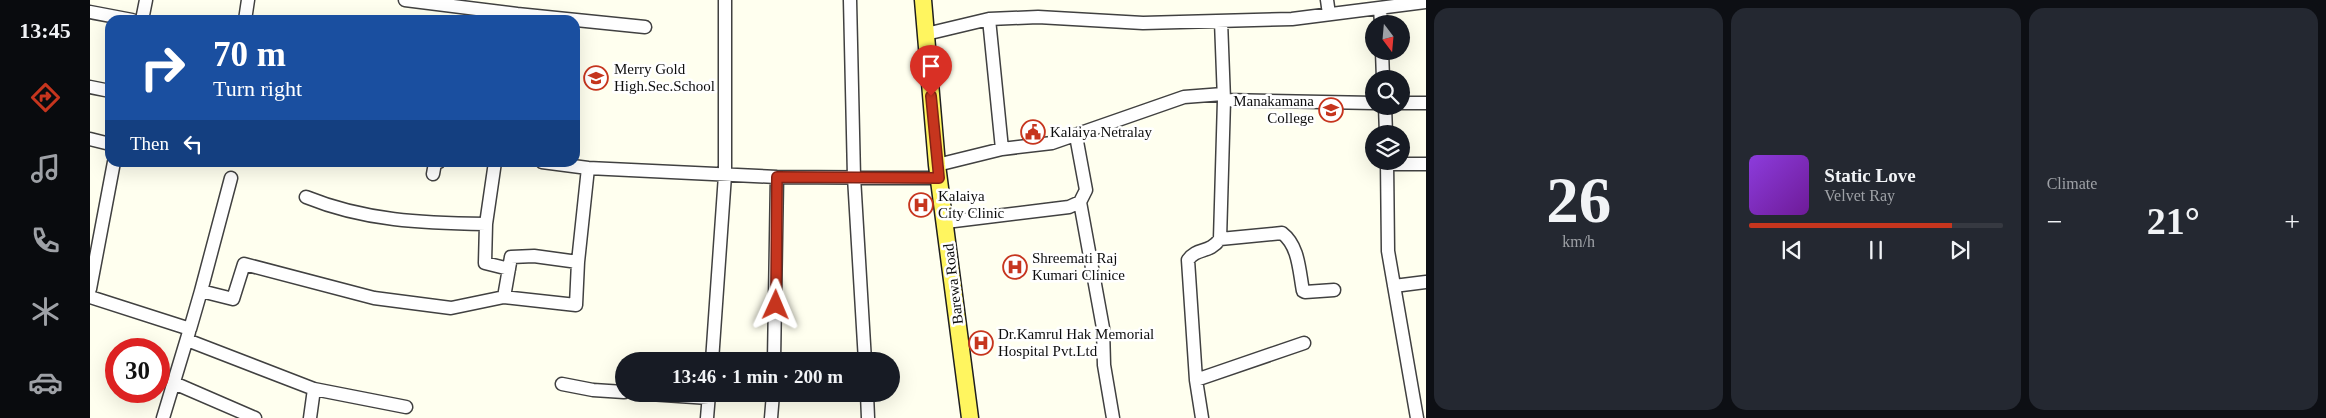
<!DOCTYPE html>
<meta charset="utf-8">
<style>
body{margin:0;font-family:"Times New Roman",serif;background:#242831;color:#f1f3f6;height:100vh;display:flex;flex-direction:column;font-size:19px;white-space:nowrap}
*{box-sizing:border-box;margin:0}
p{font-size:16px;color:#9ea1a6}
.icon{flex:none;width:28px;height:28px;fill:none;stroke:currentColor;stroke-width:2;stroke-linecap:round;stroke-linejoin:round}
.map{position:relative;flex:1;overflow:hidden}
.drawer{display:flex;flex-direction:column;gap:8px;padding:8px;background:#0d0f14;width:900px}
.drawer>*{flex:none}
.banner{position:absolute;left:15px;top:15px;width:475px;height:152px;border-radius:15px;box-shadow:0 5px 20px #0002;background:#1a4fa0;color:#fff;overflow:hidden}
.needle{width:32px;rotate:164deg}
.buttons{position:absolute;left:1275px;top:15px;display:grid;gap:10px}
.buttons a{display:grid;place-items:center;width:45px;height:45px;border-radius:50%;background:#171b24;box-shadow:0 5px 20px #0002;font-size:25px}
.speed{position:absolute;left:15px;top:338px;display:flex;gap:10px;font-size:25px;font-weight:700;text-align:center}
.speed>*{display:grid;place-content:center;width:65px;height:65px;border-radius:50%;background:#171b24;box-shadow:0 5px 20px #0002;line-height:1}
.speed .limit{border:8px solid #d22;background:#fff;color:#111}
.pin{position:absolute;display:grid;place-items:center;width:42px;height:42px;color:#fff;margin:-51px -21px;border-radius:50% 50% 50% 0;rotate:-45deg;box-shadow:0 0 5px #0007}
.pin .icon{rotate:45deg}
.me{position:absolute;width:55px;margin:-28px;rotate:1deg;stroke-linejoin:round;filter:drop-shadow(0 0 4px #0008)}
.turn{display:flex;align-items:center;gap:18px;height:105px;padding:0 25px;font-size:22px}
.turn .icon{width:65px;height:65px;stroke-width:2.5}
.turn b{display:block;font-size:35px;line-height:42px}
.then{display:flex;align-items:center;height:48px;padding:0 25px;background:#0003;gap:10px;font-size:19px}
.big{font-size:38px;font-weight:700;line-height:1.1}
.drawer .widget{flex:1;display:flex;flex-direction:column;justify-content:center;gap:8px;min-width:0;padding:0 18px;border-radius:15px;background:#242831}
.drawer .dial{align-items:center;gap:0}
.dial b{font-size:65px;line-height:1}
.song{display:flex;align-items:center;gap:15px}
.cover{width:60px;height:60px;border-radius:8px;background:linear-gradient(135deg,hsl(270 70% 55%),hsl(280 70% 35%))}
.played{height:5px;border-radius:2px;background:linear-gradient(90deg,#c6351e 80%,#363941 80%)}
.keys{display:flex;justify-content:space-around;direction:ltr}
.heat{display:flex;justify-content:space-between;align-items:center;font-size:28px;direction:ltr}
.drawer .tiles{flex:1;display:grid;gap:8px;grid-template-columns:repeat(3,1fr)}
.trip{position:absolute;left:525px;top:352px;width:285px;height:50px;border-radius:25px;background:#171b24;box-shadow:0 5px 20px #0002;font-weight:700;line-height:50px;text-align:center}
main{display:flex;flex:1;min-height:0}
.menu{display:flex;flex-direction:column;width:90px;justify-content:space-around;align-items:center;background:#090b0e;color:#9ea1a6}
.menu .icon{width:35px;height:35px}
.menu .on{color:#c6351e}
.menu b{font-size:22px;color:#f1f3f6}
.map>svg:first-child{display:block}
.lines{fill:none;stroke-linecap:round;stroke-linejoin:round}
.minor-casing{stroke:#414141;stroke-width:15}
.major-casing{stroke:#1f1f1f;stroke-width:19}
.minor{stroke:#fff;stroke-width:12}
.major{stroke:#fff55f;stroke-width:16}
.route-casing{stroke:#812214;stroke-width:12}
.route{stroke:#c6351e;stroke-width:9}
.labels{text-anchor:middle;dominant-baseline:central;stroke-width:5;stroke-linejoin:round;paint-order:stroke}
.poi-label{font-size:15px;fill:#0e0e0e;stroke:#fff;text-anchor:start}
.street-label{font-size:15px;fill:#0e0e0e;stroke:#fff}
</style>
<main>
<nav class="menu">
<b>13:45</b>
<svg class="icon on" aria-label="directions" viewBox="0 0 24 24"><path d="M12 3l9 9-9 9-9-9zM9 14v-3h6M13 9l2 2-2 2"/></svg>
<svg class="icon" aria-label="music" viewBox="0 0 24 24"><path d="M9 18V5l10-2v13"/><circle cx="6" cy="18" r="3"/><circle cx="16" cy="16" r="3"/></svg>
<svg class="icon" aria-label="phone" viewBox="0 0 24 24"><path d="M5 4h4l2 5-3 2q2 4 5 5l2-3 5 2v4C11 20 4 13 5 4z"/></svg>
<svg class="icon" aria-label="climate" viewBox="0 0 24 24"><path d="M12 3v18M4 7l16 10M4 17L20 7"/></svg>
<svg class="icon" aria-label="car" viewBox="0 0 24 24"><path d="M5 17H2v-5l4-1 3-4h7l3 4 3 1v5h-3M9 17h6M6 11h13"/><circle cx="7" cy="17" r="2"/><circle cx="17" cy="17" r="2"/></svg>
</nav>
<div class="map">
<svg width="1336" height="418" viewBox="0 0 1336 418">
<rect width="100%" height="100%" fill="#ffffef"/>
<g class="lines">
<g class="minor-casing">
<path id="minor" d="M 315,0 L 427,14 L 426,20
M 760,0 L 764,177 L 775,361
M 1237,0 L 1239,14
M 1290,8 L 1291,24
M 0,12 L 42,20
M 427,14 L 555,27
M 899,19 L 912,149
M 52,20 L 56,0
M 155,20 L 158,0
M 836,34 L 899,19 L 948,17 L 1053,23 L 1202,19 L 1336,2
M 1292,51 L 1293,79
M 0,87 L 20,91
M 1134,100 L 1284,103
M 1311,103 L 1336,103
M 1295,106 L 1296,134
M 0,139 L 20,144
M 1297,161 L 1298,251 L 1327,418
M 452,162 L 498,168
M 1297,164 L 1336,164
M 847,165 L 912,149 L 962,143 L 1094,97 L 1133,94
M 343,174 L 345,163 L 349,162
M 216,197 C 275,221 332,223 396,224 L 395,263 L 419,269
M 990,202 L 1013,328 L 1014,365 L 1023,418
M 856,222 L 979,207 L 990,202 L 996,190 L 986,136
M 396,224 L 405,162
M 1130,239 L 1192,233 C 1209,246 1209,270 1213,291 L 1215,292 L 1244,290
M 1304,286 L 1336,282
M 0,289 L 24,162
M 111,291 L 141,178
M 0,297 L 100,329 L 111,291 L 143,299 L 154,264 L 284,298 L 361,308 L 414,297 L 421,257 L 444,256 L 488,262
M 414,297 L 486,305 L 488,262 L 498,168 L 687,177 L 849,178
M 97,340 L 224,389 L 220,418
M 622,361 L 635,175 L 635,0
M 684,361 L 687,177
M 1106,380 L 1214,343
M 84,383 L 165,418
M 472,384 L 503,390 L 534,392
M 224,389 L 316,407
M 559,394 L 619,398
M 777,394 L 778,418
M 73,418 L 99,332
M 617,418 L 619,394
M 681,418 L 683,394
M 1112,418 L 1106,380 L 1098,260 C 1107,247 1119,254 1130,239 L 1134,100 L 1131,21"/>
</g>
<g class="major-casing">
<path id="major" d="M 833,0 L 847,165 L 880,418"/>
</g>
<use href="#minor" class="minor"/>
<use href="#major" class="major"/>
</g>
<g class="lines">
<g class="route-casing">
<path id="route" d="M 686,305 L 687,177 L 849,178 L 841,96"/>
</g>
<use href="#route" class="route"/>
</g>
<defs>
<g id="school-ring" transform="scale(1.25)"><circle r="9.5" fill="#fff" stroke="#c6351e" stroke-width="1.5"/><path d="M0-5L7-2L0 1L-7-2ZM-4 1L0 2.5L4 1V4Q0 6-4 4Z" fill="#c6351e"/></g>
<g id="civic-ring" transform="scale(1.25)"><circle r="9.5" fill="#fff" stroke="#c6351e" stroke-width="1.5"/><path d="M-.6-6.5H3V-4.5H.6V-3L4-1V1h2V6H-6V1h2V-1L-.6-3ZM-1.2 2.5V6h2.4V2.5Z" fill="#c6351e"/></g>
<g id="hospital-ring" transform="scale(1.25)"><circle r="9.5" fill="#fff" stroke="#c6351e" stroke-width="1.5"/><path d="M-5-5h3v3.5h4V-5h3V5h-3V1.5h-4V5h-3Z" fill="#c6351e"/></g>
</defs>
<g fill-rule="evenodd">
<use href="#school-ring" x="506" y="78"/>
<use href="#school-ring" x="1241" y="110"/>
<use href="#civic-ring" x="943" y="132"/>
<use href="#hospital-ring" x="831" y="205"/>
<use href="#hospital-ring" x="925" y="267"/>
<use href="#hospital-ring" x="891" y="343"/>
</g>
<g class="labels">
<g class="poi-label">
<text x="524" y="69">Merry Gold<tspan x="524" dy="17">High.Sec.School</tspan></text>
<text x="1224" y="101" text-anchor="end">Manakamana<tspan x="1224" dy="17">College</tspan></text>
<text x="960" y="132">Kalaiya Netralay</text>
<text x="848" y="196">Kalaiya<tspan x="848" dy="17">City Clinic</tspan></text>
<text x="942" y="258">Shreemati Raj<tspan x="942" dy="17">Kumari Clinice</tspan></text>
<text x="908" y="334">Dr.Kamrul Hak Memorial<tspan x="908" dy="17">Hospital Pvt.Ltd</tspan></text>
</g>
<g class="street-label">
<text transform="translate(863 284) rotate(-97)">Barewa Road</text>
</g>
</g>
</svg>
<div class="buttons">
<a><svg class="needle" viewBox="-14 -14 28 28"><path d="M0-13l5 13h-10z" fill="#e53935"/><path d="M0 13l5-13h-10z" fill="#9ea1a6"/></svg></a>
<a><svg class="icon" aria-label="search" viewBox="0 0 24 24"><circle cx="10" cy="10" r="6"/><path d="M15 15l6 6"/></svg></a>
<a><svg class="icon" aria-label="layers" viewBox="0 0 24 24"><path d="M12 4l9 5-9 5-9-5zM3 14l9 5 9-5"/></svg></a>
</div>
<div class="speed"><div class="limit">30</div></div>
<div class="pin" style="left:841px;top:96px;background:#d93025"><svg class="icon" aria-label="arrive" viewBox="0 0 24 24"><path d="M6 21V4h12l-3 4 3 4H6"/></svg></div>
<svg class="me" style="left:686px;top:305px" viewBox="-20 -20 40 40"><path d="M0-17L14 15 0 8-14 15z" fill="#c6351e" stroke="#fff" stroke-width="4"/></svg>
<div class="trip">13:46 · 1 min · 200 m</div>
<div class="banner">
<div class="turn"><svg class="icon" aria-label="right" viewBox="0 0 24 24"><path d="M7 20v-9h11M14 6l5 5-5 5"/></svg><div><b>70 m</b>Turn right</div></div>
<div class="then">Then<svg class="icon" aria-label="left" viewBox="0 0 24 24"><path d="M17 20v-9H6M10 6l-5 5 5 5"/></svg></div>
</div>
</div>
<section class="drawer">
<div class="tiles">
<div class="widget dial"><b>26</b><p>km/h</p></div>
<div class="widget">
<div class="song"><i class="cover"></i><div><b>Static Love</b><p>Velvet Ray</p></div></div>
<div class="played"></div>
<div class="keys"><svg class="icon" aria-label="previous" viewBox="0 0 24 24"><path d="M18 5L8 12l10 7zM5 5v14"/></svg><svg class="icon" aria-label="pause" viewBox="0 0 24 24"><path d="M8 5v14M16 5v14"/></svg><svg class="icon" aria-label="next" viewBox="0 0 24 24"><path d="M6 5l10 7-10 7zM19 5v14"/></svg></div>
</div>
<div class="widget"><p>Climate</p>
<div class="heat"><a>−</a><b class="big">21°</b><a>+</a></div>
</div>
</div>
</section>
</main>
